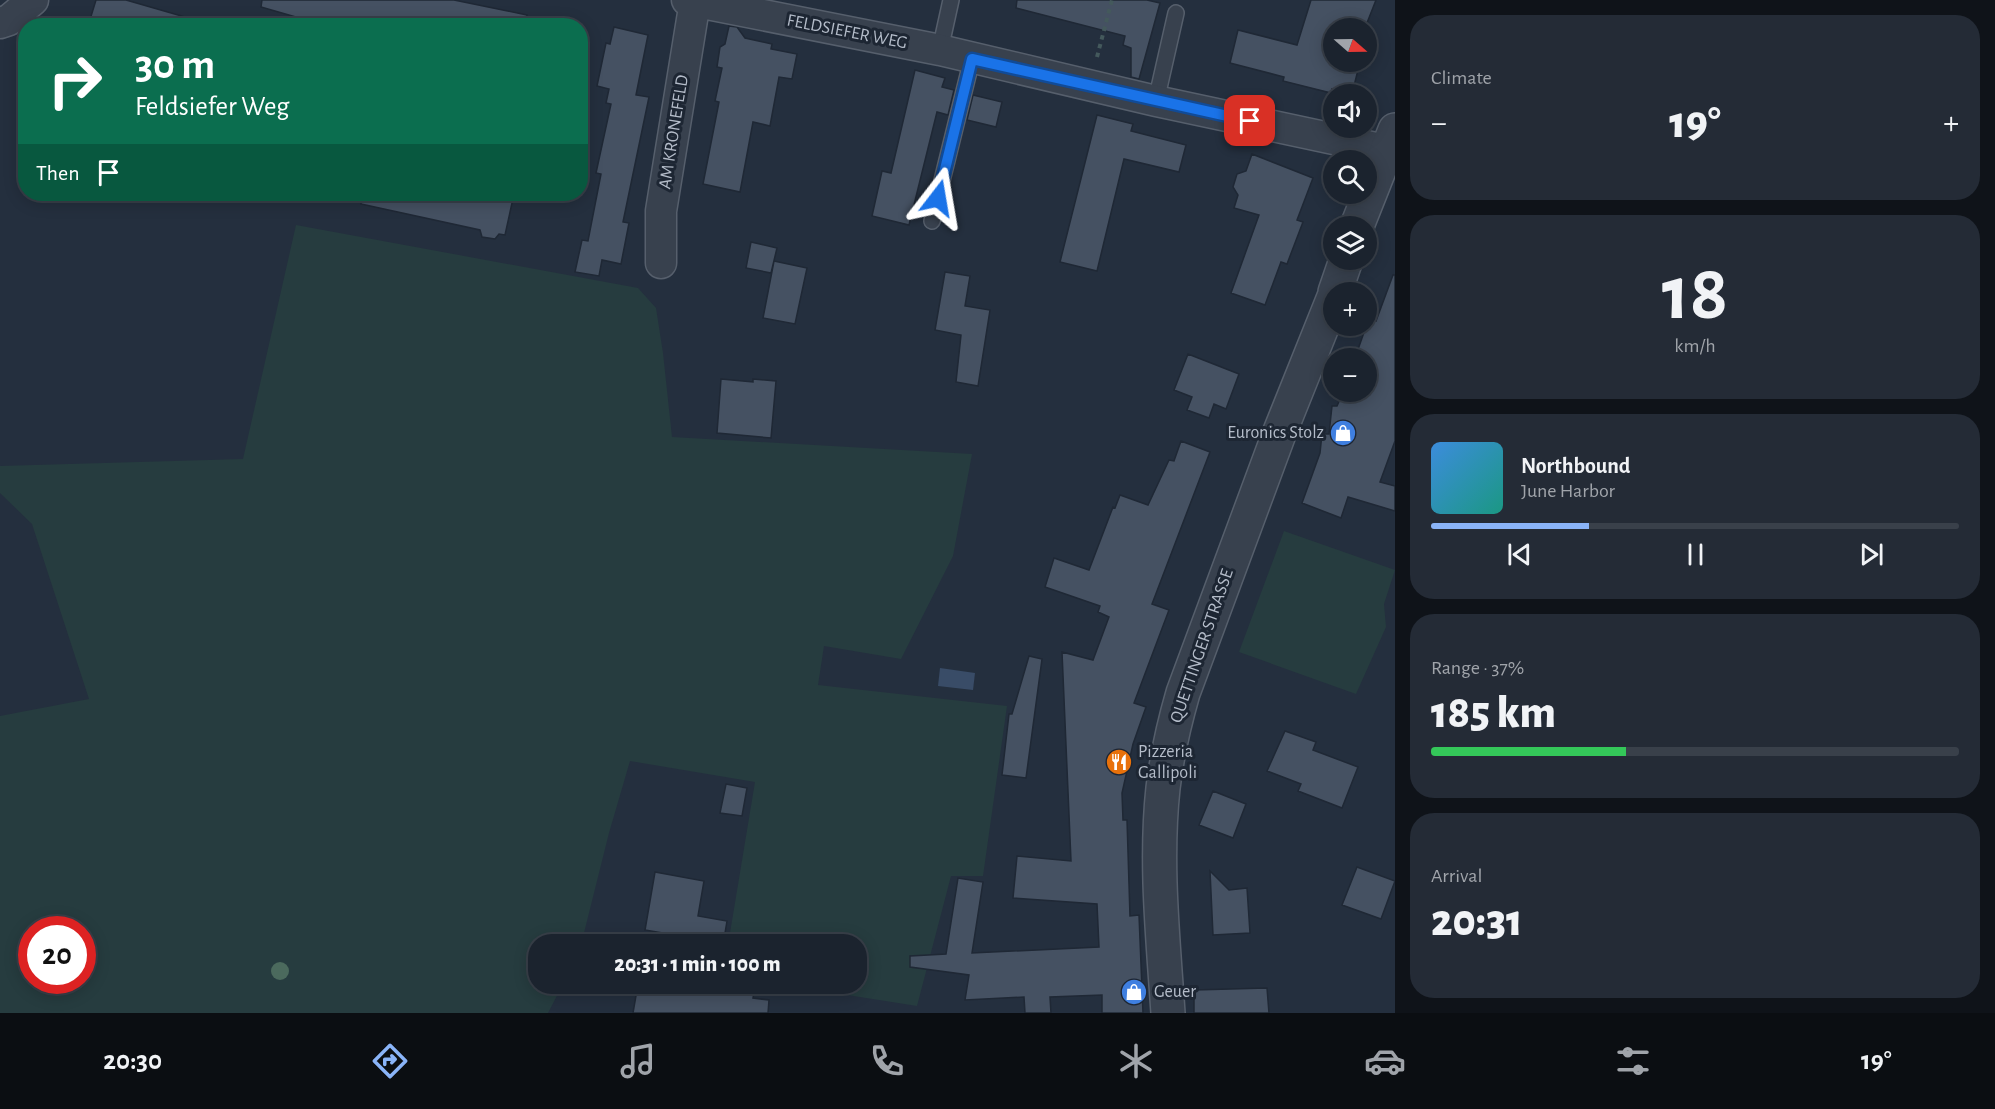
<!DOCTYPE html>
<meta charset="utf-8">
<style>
body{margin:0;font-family:"Alegreya Sans",sans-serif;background:#242b36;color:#f1f3f6;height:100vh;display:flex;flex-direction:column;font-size:22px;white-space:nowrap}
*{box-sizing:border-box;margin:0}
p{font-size:20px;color:#a0a4aa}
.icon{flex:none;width:33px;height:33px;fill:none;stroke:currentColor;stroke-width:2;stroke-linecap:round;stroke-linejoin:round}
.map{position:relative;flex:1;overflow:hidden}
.side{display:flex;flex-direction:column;gap:15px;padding:15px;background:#0f1319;width:600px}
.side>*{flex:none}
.banner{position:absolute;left:18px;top:18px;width:570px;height:183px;border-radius:24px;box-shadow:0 3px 15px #0003,0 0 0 2px #39404a;background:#0b6e4f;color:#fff;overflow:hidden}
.needle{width:39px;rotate:110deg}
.buttons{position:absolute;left:1323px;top:18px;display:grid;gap:12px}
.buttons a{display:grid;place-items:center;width:54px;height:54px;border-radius:50%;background:#1b232e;box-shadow:0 3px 15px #0003,0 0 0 2px #39404a;font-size:30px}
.speed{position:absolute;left:18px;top:916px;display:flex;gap:12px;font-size:30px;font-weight:700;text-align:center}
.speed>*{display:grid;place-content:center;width:78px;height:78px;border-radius:50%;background:#1b232e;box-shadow:0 3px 15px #0003,0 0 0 2px #39404a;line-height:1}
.speed .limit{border:9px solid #d22;background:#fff;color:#111}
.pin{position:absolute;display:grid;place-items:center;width:51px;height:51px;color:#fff;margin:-26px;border-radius:12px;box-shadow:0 3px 9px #0006}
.me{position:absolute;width:66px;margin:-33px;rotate:14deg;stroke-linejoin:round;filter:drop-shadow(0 0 4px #0008)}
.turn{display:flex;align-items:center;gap:21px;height:126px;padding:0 18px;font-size:27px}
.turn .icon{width:78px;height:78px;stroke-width:2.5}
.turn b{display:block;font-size:42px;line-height:51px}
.then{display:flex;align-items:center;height:57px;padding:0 18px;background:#0003;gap:12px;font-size:22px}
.big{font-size:45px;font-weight:800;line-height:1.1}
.side .widget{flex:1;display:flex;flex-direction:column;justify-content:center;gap:9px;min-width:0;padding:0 21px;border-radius:24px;background:#242b36}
.side .dial{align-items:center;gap:0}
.dial b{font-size:78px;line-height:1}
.song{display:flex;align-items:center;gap:18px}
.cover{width:72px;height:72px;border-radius:9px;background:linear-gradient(135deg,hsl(210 70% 55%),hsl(170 70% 35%))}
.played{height:6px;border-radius:3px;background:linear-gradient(90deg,#8ab4f8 30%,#39404a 30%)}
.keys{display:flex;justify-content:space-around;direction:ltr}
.heat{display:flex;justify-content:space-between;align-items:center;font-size:33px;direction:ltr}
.charge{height:9px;border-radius:4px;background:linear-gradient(90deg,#34c759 37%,#39404a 0)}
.trip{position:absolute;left:528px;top:934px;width:339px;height:60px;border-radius:24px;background:#1b232e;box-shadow:0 3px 15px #0003,0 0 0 2px #39404a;font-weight:800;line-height:60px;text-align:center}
.dock{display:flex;height:96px;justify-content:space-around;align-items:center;background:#0b0e12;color:#a0a4aa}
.dock .icon{width:42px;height:42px}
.dock .current{color:#8ab4f8}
.dock b{font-size:27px;color:#f1f3f6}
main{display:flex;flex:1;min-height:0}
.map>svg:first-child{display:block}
.green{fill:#263c3f;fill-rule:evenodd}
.water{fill:#394c67}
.building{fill:#455162;stroke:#1f2835;stroke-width:1.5}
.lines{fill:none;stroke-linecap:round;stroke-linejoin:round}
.service-casing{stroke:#565f6c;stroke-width:18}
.minor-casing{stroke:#565f6c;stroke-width:33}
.tertiary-casing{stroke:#565f6c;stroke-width:36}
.path{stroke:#44595c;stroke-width:4;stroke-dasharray:4.5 4.5;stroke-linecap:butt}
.service{stroke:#38414e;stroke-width:15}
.minor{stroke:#38414e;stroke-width:30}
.tertiary{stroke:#38414e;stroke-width:33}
.tree{fill:#4b6a5d}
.route-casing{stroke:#114b97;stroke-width:15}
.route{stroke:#1a73e8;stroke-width:10}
.labels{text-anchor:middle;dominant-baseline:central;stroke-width:6;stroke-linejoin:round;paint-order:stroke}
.street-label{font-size:18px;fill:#b4bcc9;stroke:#1d2633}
.poi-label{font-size:18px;fill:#b4bcc9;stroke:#1d2633;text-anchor:start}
</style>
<main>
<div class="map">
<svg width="1395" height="1013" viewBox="0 0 1395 1013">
<rect width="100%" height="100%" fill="#242f3e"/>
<path class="green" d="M 296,225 L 638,288 L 656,308 L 663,353 L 672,437 L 972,454 L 953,556 L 901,659 L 824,646 L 818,685 L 1007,706 L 983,876 L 951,876 L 917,1006 L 778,984 L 856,984 L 856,945 L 728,945 L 755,782 L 630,761 L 609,833 L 581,945 L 538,945 L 538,984 L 563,984 L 548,1013 L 0,1013 L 0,716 L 89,699 L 32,524 L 0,493 L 0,466 L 243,459 ZM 32,930 L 82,930 L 82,981 L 32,981 Z
M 1284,531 L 1395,570 L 1384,604 L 1386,627 L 1356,694 L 1239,652 Z"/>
<path class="water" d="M 940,668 L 975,673 L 973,690 L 938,686 Z"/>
<path class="building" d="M 96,0 L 126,0 L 192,19 L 191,26 L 88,26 Z
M 262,0 L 454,0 L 527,15 L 525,26 L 327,26 L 261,7 Z
M 1017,0 L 1147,0 L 1160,3 L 1139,79 L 1131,77 L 1131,48 L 1123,45 L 1125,36 L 1016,8 Z
M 1311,0 L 1376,0 L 1365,28 L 1334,28 L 1334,62 L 1360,62 L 1352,94 L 1332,89 L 1331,93 L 1283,81 L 1284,77 L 1230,63 L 1238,30 L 1297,45 Z
M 729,26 L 737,27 L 745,38 L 772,44 L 771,49 L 797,54 L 792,79 L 779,77 L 770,126 L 753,122 L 740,192 L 703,184 L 719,102 L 715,101 L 722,68 L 717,67 L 720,47 L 725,44 Z
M 614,27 L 648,35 L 636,95 L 649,97 L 623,222 L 629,223 L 621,264 L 602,260 L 599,276 L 575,272 L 582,240 L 588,241 L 601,174 L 596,173 L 611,104 L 606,103 L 609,89 L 597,86 L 606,43 L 610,44 Z
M 915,70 L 945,78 L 942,87 L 954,90 L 948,115 L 937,112 L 909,225 L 872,216 L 882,171 L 891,173 Z
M 973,95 L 1002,102 L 996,127 L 967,120 Z
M 1097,115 L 1133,124 L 1131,131 L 1186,145 L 1179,172 L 1124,159 L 1097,271 L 1060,262 Z
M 1252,154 L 1313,178 L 1297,220 L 1303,222 L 1287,264 L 1281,262 L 1265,305 L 1231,293 L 1259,215 L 1234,208 L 1238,195 L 1233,187 L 1237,174 L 1246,171 Z
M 362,194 L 514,194 L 505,235 L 499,234 L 495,239 L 482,237 L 480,230 L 361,204 Z
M 751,242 L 777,248 L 771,273 L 746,268 Z
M 774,261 L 807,268 L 795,324 L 763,318 Z
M 945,272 L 970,276 L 965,306 L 990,310 L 978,386 L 956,382 L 961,335 L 935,330 Z
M 1393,275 L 1395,275 L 1395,441 L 1380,482 L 1395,486 L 1395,511 L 1348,497 L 1341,518 L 1302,503 L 1320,453 L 1322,434 L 1329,434 L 1332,406 L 1337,406 L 1343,392 L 1366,392 L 1366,358 L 1355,358 L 1369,318 L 1376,321 Z
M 1188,354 L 1239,374 L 1226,409 L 1214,404 L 1209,418 L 1187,410 L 1192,397 L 1174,390 Z
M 721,379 L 753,382 L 753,379 L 776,381 L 771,438 L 717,433 Z
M 1181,441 L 1210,452 L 1152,604 L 1169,610 L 1134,703 L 1146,707 L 1133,744 L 1122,793 L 1123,820 L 1127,820 L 1130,916 L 1139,915 L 1143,1013 L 1102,1013 L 1102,995 L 1050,997 L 1051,1013 L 1025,1013 L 1024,997 L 965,1000 L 969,975 L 910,967 L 910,956 L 946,954 L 958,878 L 983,882 L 972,953 L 1099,947 L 1097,904 L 1013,898 L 1017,856 L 1071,861 L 1062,652 L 1093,660 L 1109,617 L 1098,612 L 1100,606 L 1045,587 L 1054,558 L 1089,570 L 1113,507 L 1115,508 L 1120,495 L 1148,505 L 1169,460 L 1174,461 Z
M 1029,656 L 1042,659 L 1026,778 L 1002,775 L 1009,714 L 1012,714 Z
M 1285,731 L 1316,742 L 1313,750 L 1358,767 L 1342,808 L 1298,791 L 1301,784 L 1267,771 Z
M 726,784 L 747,788 L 742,816 L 720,813 Z
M 1213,791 L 1246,804 L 1233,838 L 1199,825 Z
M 1357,867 L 1395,881 L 1381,919 L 1342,905 Z
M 1210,871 L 1229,890 L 1247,888 L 1250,933 L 1213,935 Z
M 655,872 L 704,881 L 698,916 L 727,921 L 723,945 L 692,945 L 693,938 L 645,930 Z
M 638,984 L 671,984 L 728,993 L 729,984 L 755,986 L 753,998 L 769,1000 L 768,1013 L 633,1013 Z
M 1267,988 L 1269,1013 L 1194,1013 L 1194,990 Z"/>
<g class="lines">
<g class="service-casing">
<path id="service" d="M 940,50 L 951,0
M 1156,101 L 1176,13
M 932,221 L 972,59"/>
</g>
<g class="minor-casing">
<path id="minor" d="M 687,0 L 940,50 L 1156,101 L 1395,152
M 0,23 L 9,20 L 33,0
M 661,263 L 661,211 L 695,1"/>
</g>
<g class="tertiary-casing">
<path id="tertiary" d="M 1357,226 L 1395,130
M 1335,292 L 1346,260
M 1168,1013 C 1163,938 1155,862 1163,788 C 1167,755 1174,724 1183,693 L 1279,434 L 1334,297"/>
</g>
<path class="path" d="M 1097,57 L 1112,0"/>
<use href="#service" class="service"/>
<use href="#minor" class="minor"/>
<use href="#tertiary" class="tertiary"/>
</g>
<circle class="tree" cx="280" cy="971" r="9"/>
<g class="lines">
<g class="route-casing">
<path id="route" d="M 938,198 L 972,59 L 1250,121"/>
</g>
<use href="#route" class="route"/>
</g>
<defs>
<g id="shop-disc" transform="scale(1.35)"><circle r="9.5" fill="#3f7fe0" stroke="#1d2633"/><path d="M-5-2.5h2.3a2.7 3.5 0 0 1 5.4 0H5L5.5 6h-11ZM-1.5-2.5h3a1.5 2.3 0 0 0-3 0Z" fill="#fff"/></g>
<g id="restaurant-disc" transform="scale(1.35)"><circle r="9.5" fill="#e8710a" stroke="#1d2633"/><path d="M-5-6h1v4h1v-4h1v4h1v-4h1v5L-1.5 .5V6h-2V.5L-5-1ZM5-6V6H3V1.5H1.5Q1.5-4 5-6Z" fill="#fff"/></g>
</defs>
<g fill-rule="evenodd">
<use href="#shop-disc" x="1343" y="433"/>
<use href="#restaurant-disc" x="1119" y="762"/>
<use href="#shop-disc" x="1134" y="992"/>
</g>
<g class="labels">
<g class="street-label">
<text transform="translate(847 32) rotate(11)">FELDSIEFER WEG</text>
<text transform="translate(674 132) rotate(-81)">AM KRONEFELD</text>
<text transform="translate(1202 646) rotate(-71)">QUETTINGER STRASSE</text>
</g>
<g class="poi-label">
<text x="1324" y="433" text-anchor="end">Euronics Stolz</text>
<text x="1138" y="752">Pizzeria<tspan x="1138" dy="21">Gallipoli</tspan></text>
<text x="1154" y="992">Geuer</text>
</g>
</g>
</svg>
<div class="buttons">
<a><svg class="needle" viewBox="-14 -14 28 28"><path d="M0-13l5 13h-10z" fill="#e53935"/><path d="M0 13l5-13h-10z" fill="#a0a4aa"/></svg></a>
<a><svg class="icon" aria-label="sound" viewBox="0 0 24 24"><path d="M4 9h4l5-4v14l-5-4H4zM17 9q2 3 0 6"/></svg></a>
<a><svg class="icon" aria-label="search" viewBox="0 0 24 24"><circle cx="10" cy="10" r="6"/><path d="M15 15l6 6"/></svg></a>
<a><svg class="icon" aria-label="layers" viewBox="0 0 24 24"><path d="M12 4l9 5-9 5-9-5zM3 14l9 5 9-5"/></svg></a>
<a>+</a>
<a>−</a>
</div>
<div class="speed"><div class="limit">20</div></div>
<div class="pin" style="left:1250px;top:121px;background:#d93025"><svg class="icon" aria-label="arrive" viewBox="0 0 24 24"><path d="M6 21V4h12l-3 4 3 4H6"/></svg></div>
<svg class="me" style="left:938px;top:198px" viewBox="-20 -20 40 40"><path d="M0-17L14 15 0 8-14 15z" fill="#1a73e8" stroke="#fff" stroke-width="4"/></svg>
<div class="trip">20:31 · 1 min · 100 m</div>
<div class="banner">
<div class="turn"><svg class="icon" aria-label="right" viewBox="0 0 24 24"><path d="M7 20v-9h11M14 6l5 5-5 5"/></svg><div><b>30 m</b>Feldsiefer Weg</div></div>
<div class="then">Then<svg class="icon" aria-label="arrive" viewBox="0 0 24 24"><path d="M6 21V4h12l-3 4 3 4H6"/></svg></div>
</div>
</div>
<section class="side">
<div class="widget"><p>Climate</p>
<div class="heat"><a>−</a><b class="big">19°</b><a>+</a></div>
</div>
<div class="widget dial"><b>18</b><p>km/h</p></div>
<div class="widget">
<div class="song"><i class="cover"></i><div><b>Northbound</b><p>June Harbor</p></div></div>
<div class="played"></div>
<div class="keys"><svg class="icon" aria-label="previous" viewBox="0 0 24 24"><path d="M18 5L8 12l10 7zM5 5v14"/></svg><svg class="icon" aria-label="pause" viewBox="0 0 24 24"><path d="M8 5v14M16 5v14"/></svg><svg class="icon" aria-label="next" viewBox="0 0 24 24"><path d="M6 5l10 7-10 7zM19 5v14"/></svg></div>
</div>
<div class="widget"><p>Range · 37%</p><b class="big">185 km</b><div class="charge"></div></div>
<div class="widget"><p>Arrival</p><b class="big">20:31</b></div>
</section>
</main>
<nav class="dock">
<b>20:30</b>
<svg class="icon current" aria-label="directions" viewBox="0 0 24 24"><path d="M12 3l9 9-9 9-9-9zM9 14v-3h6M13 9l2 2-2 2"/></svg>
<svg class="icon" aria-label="music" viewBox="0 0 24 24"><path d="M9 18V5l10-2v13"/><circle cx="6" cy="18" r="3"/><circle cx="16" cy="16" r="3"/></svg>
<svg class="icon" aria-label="phone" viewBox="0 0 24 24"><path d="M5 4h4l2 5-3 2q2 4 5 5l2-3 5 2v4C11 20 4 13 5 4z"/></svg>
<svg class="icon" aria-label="climate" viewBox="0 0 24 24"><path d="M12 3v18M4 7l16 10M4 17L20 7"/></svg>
<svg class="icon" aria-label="car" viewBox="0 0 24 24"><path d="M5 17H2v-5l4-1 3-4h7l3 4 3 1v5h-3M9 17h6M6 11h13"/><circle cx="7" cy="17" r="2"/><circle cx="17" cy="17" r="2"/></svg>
<svg class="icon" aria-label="filters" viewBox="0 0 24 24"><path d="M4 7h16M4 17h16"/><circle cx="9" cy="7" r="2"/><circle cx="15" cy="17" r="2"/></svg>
<b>19°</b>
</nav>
